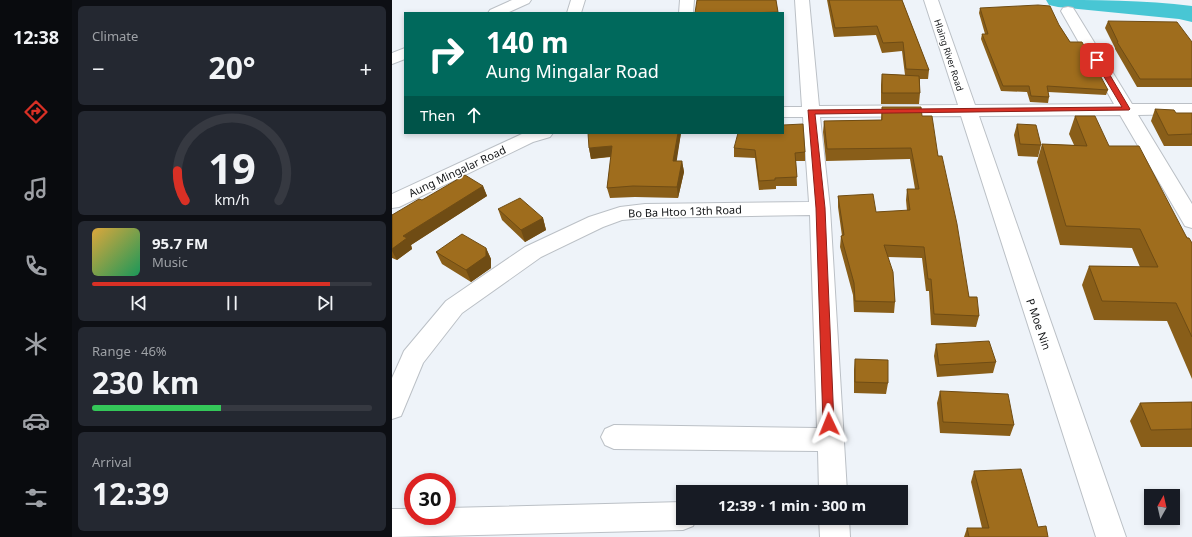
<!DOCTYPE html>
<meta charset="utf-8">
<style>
body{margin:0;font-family:"Noto Sans",sans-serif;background:#242831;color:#f1f3f6;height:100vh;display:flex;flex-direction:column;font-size:15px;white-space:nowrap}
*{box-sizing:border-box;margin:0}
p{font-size:13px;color:#9ea1a6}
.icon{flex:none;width:22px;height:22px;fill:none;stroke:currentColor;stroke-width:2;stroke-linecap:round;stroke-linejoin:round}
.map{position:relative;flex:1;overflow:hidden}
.sheet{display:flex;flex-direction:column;gap:6px;padding:6px;background:#0d0f14;width:320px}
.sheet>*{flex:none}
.guide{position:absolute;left:12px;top:12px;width:380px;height:122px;border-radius:0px;box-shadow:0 2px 6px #0003;background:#00695c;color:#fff;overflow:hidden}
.needle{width:26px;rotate:8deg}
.buttons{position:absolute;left:752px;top:489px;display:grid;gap:8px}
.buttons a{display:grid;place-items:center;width:36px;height:36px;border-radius:0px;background:#171b24;box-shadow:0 2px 6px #0003;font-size:20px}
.speed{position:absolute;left:12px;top:473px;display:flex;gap:8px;font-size:20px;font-weight:700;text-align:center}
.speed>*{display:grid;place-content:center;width:52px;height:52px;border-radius:50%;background:#171b24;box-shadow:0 2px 6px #0003;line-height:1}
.speed .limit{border:6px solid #d22;background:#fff;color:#111}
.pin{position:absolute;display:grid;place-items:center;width:34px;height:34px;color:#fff;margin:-17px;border-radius:8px;box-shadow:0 2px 6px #0006}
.me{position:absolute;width:44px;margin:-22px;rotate:358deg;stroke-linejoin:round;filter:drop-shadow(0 0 3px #0008)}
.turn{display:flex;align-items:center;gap:14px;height:84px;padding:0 16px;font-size:18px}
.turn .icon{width:52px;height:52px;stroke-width:2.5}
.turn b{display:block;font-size:28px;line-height:34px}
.then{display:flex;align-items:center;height:38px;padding:0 16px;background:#0003;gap:8px;font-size:15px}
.big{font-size:30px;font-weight:700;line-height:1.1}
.sheet .card{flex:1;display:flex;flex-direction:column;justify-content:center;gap:6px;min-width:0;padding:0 14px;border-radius:6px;background:#242831}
.sheet .dial{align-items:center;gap:0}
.dial svg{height:104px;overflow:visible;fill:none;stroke:#363941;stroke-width:7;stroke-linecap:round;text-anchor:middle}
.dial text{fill:#f1f3f6;stroke:none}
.song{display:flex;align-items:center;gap:12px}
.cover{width:48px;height:48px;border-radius:6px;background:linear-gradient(135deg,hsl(40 70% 55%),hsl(150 70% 35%))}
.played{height:4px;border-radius:2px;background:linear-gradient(90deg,#d93025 85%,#363941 85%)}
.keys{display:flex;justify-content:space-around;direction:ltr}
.heat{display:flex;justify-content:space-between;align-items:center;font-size:22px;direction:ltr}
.charge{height:6px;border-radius:3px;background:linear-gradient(90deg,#34c759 46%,#363941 0)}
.trip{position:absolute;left:284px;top:485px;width:232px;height:40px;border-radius:0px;background:#171b24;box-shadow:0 2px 6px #0003;font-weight:700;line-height:40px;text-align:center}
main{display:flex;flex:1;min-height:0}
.dock{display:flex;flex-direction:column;width:72px;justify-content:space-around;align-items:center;background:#090b0e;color:#9ea1a6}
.dock .icon{width:28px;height:28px}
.dock .selected{color:#d93025}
.dock b{font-size:18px;color:#f1f3f6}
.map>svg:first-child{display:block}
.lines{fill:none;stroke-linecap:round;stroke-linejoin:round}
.river{fill:#48c6d4;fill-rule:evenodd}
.minor-casing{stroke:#bbc0c6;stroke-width:2}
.minor{fill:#fff;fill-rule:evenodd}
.wall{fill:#895e19}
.shaded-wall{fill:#6f4c14}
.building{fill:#9f6d1d;stroke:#6f4c14}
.route{fill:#d93025;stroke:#8d1f18}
.labels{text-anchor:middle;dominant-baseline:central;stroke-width:3;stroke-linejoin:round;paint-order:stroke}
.far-street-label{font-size:9px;fill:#111315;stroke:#fff}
.street-label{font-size:11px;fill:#111315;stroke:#fff}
</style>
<main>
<nav class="dock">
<b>12:38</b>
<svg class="icon selected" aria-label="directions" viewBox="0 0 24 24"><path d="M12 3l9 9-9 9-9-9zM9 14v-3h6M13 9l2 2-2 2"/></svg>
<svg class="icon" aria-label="music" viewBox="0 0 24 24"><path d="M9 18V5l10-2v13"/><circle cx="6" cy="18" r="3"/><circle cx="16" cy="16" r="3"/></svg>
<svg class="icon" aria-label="phone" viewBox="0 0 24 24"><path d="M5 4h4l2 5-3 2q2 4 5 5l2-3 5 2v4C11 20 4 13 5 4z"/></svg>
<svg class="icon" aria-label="climate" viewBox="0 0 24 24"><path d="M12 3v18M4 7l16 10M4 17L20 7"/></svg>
<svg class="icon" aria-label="car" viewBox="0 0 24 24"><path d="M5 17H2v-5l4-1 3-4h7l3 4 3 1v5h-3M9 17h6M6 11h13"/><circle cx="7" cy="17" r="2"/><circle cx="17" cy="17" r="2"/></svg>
<svg class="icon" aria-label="filters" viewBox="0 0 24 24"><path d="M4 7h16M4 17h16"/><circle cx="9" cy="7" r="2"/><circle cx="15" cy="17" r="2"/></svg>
</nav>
<section class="sheet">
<div class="card"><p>Climate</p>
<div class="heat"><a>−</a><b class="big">20°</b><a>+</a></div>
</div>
<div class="card dial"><svg viewBox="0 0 100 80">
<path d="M14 69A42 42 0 1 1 86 69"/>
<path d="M14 69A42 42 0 0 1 8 46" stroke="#d93025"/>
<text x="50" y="56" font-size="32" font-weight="700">19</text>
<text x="50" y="72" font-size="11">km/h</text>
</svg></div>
<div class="card">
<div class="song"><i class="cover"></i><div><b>95.7 FM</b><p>Music</p></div></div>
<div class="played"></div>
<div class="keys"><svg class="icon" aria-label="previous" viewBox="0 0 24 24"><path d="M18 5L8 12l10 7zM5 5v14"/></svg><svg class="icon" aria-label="pause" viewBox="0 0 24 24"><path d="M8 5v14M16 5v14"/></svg><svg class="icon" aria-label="next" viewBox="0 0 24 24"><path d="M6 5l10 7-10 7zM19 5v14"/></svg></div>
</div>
<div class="card"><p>Range · 46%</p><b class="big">230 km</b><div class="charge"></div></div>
<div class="card"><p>Arrival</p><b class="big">12:39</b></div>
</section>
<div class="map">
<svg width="800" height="537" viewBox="0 0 800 537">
<rect width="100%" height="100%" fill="#eef3f9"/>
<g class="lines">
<path class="river" d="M 654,0 C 702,0 753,0 800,6 L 800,22 L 787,19 L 666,7 L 657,5 Z"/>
<g class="minor-casing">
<path id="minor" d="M 120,0 L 139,0 L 137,3 L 115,13 L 96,13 L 98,10 Z
M 179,0 L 193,0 L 189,13 L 175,13 Z
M 288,0 L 302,0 L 301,13 L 287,13 Z
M 403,0 L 417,0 L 427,106 L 566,105 L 532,0 L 546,0 L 583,105 L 722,104 L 669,11 L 671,8 L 676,7 L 681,8 L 683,11 L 740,104 L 800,104 L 800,114 L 746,115 L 800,204 L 800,228 L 793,226 L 728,115 L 587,116 L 734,537 L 704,537 L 569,116 L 428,117 L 438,208 L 455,492 L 427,492 L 426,451 L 222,449 L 213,445 L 209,437 L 213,429 L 222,425 L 425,428 L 418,215 L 253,218 L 230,220 L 211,227 L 149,257 L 70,313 L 31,363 L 9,416 L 0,419 L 0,378 L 9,358 L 12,351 L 54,301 L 133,247 L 197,217 L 228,207 L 253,204 L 417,202 L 411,117 L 391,117 L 391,107 L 410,107 Z
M 13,48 L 13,59 L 0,64 L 0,53 Z
M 132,133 L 161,133 L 158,137 L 141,142 L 7,207 L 0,208 L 0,194 Z
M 291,502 L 291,518 L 305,518 L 301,526 L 291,530 L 0,537 L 0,509 L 21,509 L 21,516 L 55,516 L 55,508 Z
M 427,518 L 457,518 L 458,537 L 428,537 Z"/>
</g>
<use href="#minor" class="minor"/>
</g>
<path class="wall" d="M 384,0 L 386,13 L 303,13 Z
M 435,0 L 510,0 L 537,70 L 536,79 L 528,79 L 528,93 L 527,104 L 489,104 L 489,85 L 490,74 L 513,75 L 510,51 L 490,53 L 484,35 L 442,37 Z
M 588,8 L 667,25 L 678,42 L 716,90 L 714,95 L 656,92 L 657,97 L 656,103 L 638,102 L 635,92 L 609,91 L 589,39 L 590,34 L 593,34 L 587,13 Z
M 716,21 L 800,42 L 800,87 L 745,87 L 723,49 L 723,48 L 713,28 Z
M 490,107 L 530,116 L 546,156 L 577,297 L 587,316 L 584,327 L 539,325 L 537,291 L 534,291 L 530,258 L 496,257 L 503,302 L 502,313 L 462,312 L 461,295 L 448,247 L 449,236 L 450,236 L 446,207 L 446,196 L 484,212 L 515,211 L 514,200 L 515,189 L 523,189 L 518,159 L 434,161 L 431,132 L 432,121 L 489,120 Z
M 763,109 L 784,113 L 800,113 L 800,146 L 772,146 L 759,121 Z
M 683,116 L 717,146 L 800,243 L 800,379 L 775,321 L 702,320 L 690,285 L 697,266 L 748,267 L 740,248 L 668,245 L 645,162 L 650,144 L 682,145 L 677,134 Z
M 625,124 L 649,145 L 646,157 L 626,156 L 622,135 Z
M 289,133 L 284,161 L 290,161 L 292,172 L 286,198 L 243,197 L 218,198 L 215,188 L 219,157 L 199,159 L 197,148 Z
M 342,148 L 413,152 L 413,161 L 404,161 L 405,186 L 384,186 L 384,189 L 367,190 L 363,158 L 342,157 Z
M 91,186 L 95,196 L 19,245 L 20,249 L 5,260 L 0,258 L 0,215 L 30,200 Z
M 106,209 L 151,218 L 154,230 L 133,242 L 110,220 Z
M 94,248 L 99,259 L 99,268 L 79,282 L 50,264 L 44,252 Z
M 544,344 L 604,362 L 601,373 L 545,377 L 542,356 Z
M 463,359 L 496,383 L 494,394 L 462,393 L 462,370 Z
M 548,391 L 622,425 L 618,436 L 548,433 L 545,403 Z
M 800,402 L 800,447 L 749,447 L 738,421 L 748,403 Z
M 582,471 L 646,527 L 656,537 L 572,537 L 575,528 L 590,528 L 579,482 Z"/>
<path class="shaded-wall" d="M 286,133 L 289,133 L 283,172 L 281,161 Z
M 220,146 L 222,156 L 199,159 L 197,148 Z
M 290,161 L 292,172 L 286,198 L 285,187 Z
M 91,186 L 95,196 L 19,245 L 20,249 L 5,260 L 0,251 L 0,249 L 11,236 Z
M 151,218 L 154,230 L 133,242 L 129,230 Z
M 94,248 L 99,259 L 99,268 L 79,282 L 74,270 Z"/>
<path class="building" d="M 305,0 L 384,0 L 386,12 L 355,13 L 303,13 Z
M 437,0 L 510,0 L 537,70 L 514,69 L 511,42 L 491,43 L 485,26 L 443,28 Z
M 646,5 L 658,6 L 667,25 L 678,42 L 690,42 L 716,90 L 655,86 L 657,97 L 639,96 L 637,86 L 611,86 L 590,34 L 596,34 L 588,8 Z
M 716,21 L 785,22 L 800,42 L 800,79 L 748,79 L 725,42 L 726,42 Z
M 490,74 L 527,76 L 528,93 L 490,93 Z
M 490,107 L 529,107 L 530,116 L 540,116 L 546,156 L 550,156 L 565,224 L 577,297 L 585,297 L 587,316 L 542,314 L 539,279 L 536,279 L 532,247 L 492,245 L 501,272 L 503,302 L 463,301 L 462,283 L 449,236 L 452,235 L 446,196 L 481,194 L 484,212 L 518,210 L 515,189 L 527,189 L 519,148 L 435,149 L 432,121 L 490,120 Z
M 763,109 L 782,110 L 784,113 L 800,113 L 800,134 L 776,135 Z
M 683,116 L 703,116 L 717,146 L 747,146 L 795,238 L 797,238 L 800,243 L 800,337 L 784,303 L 710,301 L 697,266 L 766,267 L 748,229 L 674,226 L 650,144 L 695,146 Z
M 411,124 L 413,152 L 403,153 L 405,177 L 383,178 L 383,180 L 367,181 L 363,150 L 342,148 L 346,133 L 391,133 L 391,125 Z
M 625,124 L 644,125 L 649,145 L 628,144 Z
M 196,133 L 286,133 L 281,161 L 290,161 L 285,187 L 241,186 L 215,188 L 220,146 L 197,148 Z
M 73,175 L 91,186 L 11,236 L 15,238 L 0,249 L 0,215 L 27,199 L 30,200 Z
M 128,198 L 151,218 L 129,230 L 106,209 Z
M 70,234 L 94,248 L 94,256 L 74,270 L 44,252 Z
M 597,341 L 604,362 L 547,365 L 544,344 Z
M 463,359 L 496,360 L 496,383 L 463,382 Z
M 548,391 L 616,394 L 622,425 L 551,422 Z
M 800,402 L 800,429 L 759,430 L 748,403 Z
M 629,469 L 646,527 L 654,526 L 656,537 L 577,537 L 575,528 L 597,528 L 582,471 Z"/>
<path class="route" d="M 703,58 L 709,60 L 738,109 L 737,110 L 423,114 L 433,208 L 442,424 L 441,428 L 437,429 L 433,428 L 431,424 L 424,208 L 416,110 L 730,107 L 702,60 Z"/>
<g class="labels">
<g class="far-street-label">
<text transform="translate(557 55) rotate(72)">Hlaing River Road</text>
</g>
<g class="street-label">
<text transform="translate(65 171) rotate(-25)">Aung Mingalar Road</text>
<text transform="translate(293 211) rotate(-2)">Bo Ba Htoo 13th Road</text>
<text transform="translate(647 324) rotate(71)">P Moe Nin</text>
</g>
</g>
</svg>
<div class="buttons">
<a><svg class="needle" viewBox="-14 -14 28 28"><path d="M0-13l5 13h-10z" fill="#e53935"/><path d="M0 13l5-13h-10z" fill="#9ea1a6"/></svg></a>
</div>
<div class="speed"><div class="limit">30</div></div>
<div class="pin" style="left:705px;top:60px;background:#d93025"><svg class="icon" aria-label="arrive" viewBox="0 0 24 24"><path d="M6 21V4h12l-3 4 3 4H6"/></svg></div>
<svg class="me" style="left:437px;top:424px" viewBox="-20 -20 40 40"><path d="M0-17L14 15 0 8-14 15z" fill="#d93025" stroke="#fff" stroke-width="4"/></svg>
<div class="trip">12:39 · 1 min · 300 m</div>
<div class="guide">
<div class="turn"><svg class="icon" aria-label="right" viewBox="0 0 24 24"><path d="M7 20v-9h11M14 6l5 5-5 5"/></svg><div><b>140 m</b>Aung Mingalar Road</div></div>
<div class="then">Then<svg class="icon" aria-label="ahead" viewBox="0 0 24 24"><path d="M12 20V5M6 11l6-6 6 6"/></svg></div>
</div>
</div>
</main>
